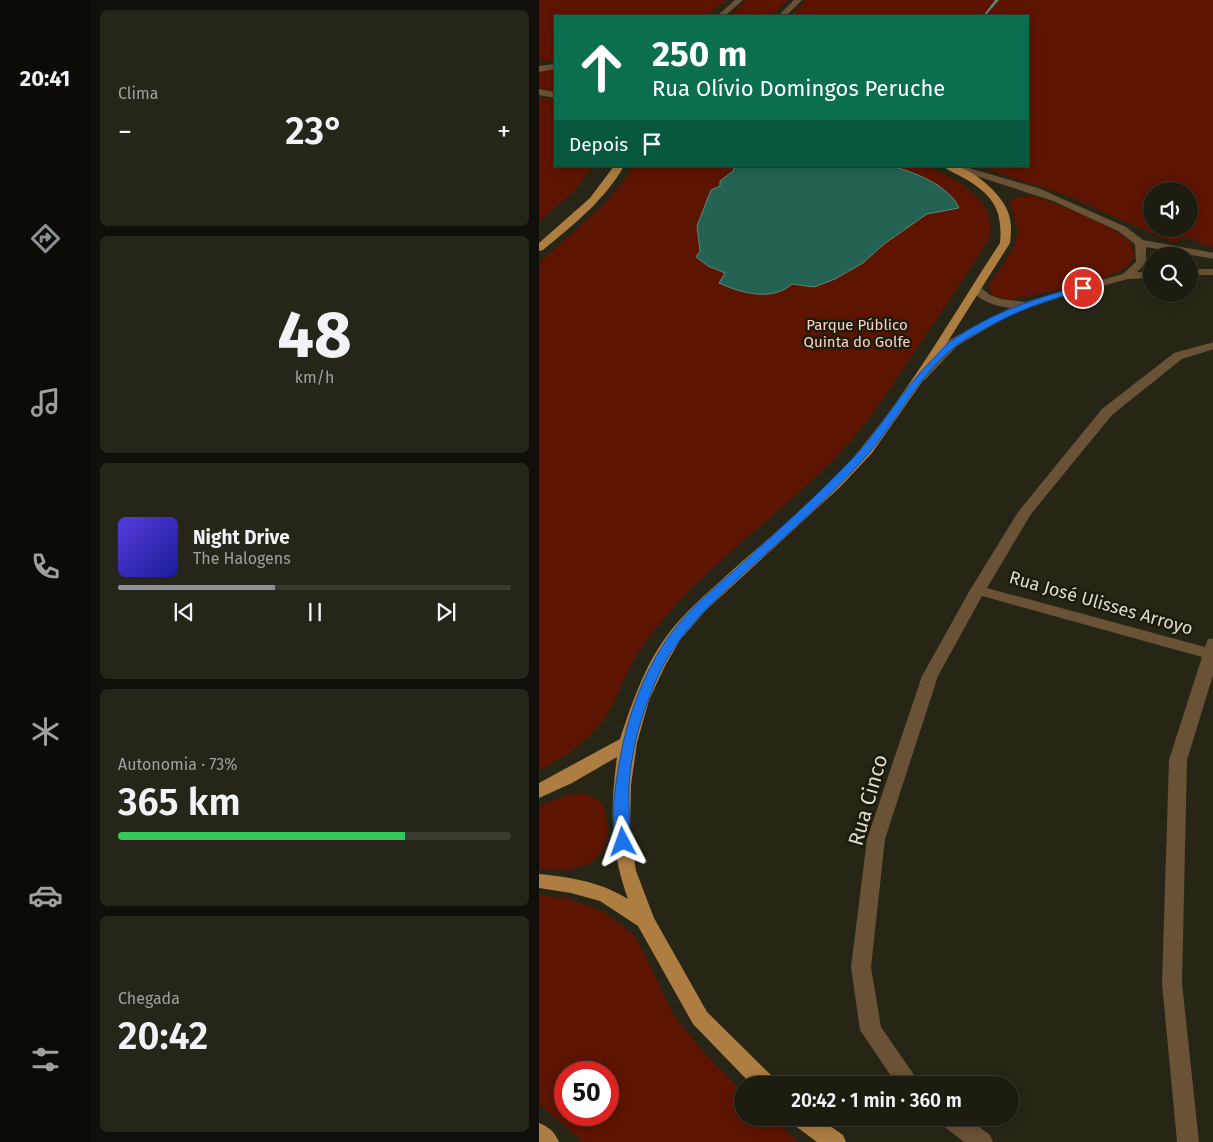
<!DOCTYPE html>
<html lang="pt">
<meta charset="utf-8">
<style>
body{margin:0;font-family:"Fira Sans",sans-serif;background:#252519;color:#f1f3f6;height:100vh;display:flex;flex-direction:column;font-size:19px;white-space:nowrap}
*{box-sizing:border-box;margin:0}
p{font-size:16px;color:#a0a19f}
.icon{flex:none;width:28px;height:28px;fill:none;stroke:currentColor;stroke-width:2;stroke-linecap:round;stroke-linejoin:round}
.map{position:relative;flex:1;overflow:hidden}
.sheet{display:flex;flex-direction:column;gap:10px;padding:10px;background:#100f09;width:449px}
.sheet>*{flex:none}
.banner{position:absolute;left:15px;top:15px;width:475px;height:152px;border-radius:0px;box-shadow:0 2px 12px #0003,0 0 0 1px #3b3a30;background:#0b6e4f;color:#fff;overflow:hidden}
.controls{position:absolute;left:604px;top:182px;display:grid;gap:10px}
.controls a{display:grid;place-items:center;width:55px;height:55px;border-radius:50%;background:#1d1c10;box-shadow:0 2px 12px #0003,0 0 0 1px #3b3a30;font-size:25px}
.speed{position:absolute;left:15px;top:1061px;display:flex;gap:10px;font-size:25px;font-weight:700;text-align:center}
.speed>*{display:grid;place-content:center;width:65px;height:65px;border-radius:50%;background:#1d1c10;box-shadow:0 2px 12px #0003,0 0 0 1px #3b3a30;line-height:1}
.speed .limit{border:8px solid #d22;background:#fff;color:#111}
.pin{position:absolute;display:grid;place-items:center;width:42px;height:42px;color:#fff;margin:-21px;border:2px solid #fff;border-radius:50%;box-shadow:0 1px 5px #0007}
.me{position:absolute;width:55px;margin:-28px;rotate:356deg;stroke-linejoin:round;filter:drop-shadow(0 0 4px #0008)}
.turn{display:flex;align-items:center;gap:18px;height:105px;padding:0 15px;font-size:22px}
.turn .icon{width:65px;height:65px;stroke-width:2.5}
.turn b{display:block;font-size:35px;line-height:42px}
.then{display:flex;align-items:center;height:48px;padding:0 15px;background:#0003;gap:10px;font-size:19px}
.big{font-size:38px;font-weight:600;line-height:1.1}
.sheet .widget{flex:1;display:flex;flex-direction:column;justify-content:center;gap:8px;min-width:0;padding:0 18px;border-radius:8px;background:#252519}
.sheet .dial{align-items:center;gap:0}
.dial b{font-size:65px;line-height:1}
.song{display:flex;align-items:center;gap:15px}
.cover{width:60px;height:60px;border-radius:8px;background:linear-gradient(135deg,hsl(250 70% 55%),hsl(240 70% 35%))}
.played{height:5px;border-radius:2px;background:linear-gradient(90deg,#8c9099 40%,#3b3a30 40%)}
.keys{display:flex;justify-content:space-around;direction:ltr}
.heat{display:flex;justify-content:space-between;align-items:center;font-size:28px;direction:ltr}
.charge{height:8px;border-radius:4px;background:linear-gradient(90deg,#34c759 73%,#3b3a30 0)}
.trip{position:absolute;left:195px;top:1076px;width:285px;height:50px;border-radius:25px;background:#1d1c10;box-shadow:0 2px 12px #0003,0 0 0 1px #3b3a30;font-weight:600;line-height:50px;text-align:center}
main{display:flex;flex:1;min-height:0}
.dock{display:flex;flex-direction:column;width:90px;justify-content:space-around;align-items:center;background:#0c0b06;color:#a0a19f}
.dock .icon{width:35px;height:35px}
.dock .selected{color:#8c9099}
.dock b{font-size:22px;color:#f1f3f6}
.map>svg:first-child{display:block}
.green{fill:#5d1400;fill-rule:evenodd}
.water{fill:#246354;stroke:#5c877a}
.lines{fill:none;stroke-linecap:round;stroke-linejoin:round}
.stream{fill:#5c877a;fill-rule:evenodd}
.minor{fill:#695236;fill-rule:evenodd}
.major{fill:#ad7d41;fill-rule:evenodd}
.route{fill:#1a73e8;stroke:#114b97}
.labels{text-anchor:middle;dominant-baseline:central;stroke-width:5;stroke-linejoin:round;paint-order:stroke}
.far-park-label{font-size:15px;fill:#fecec1;stroke:#1d1c0c}
.street-label{font-size:18px;fill:#dddcd2;stroke:#1d1c0c}
.near-street-label{font-size:21px;fill:#dddcd2;stroke:#1d1c0c}
</style>
<main>
<nav class="dock">
<b>20:41</b>
<svg class="icon selected" aria-label="directions" viewBox="0 0 24 24"><path d="M12 3l9 9-9 9-9-9zM9 14v-3h6M13 9l2 2-2 2"/></svg>
<svg class="icon" aria-label="music" viewBox="0 0 24 24"><path d="M9 18V5l10-2v13"/><circle cx="6" cy="18" r="3"/><circle cx="16" cy="16" r="3"/></svg>
<svg class="icon" aria-label="phone" viewBox="0 0 24 24"><path d="M5 4h4l2 5-3 2q2 4 5 5l2-3 5 2v4C11 20 4 13 5 4z"/></svg>
<svg class="icon" aria-label="climate" viewBox="0 0 24 24"><path d="M12 3v18M4 7l16 10M4 17L20 7"/></svg>
<svg class="icon" aria-label="car" viewBox="0 0 24 24"><path d="M5 17H2v-5l4-1 3-4h7l3 4 3 1v5h-3M9 17h6M6 11h13"/><circle cx="7" cy="17" r="2"/><circle cx="17" cy="17" r="2"/></svg>
<svg class="icon" aria-label="filters" viewBox="0 0 24 24"><path d="M4 7h16M4 17h16"/><circle cx="9" cy="7" r="2"/><circle cx="15" cy="17" r="2"/></svg>
</nav>
<section class="sheet">
<div class="widget"><p>Clima</p>
<div class="heat"><a>−</a><b class="big">23°</b><a>+</a></div>
</div>
<div class="widget dial"><b>48</b><p>km/h</p></div>
<div class="widget">
<div class="song"><i class="cover"></i><div><b>Night Drive</b><p>The Halogens</p></div></div>
<div class="played"></div>
<div class="keys"><svg class="icon" aria-label="previous" viewBox="0 0 24 24"><path d="M18 5L8 12l10 7zM5 5v14"/></svg><svg class="icon" aria-label="pause" viewBox="0 0 24 24"><path d="M8 5v14M16 5v14"/></svg><svg class="icon" aria-label="next" viewBox="0 0 24 24"><path d="M6 5l10 7-10 7zM19 5v14"/></svg></div>
</div>
<div class="widget"><p>Autonomia · 73%</p><b class="big">365 km</b><div class="charge"></div></div>
<div class="widget"><p>Chegada</p><b class="big">20:42</b></div>
</section>
<div class="map">
<svg width="675" height="1142" viewBox="0 0 675 1142">
<rect width="100%" height="100%" fill="#272616"/>
<path class="green" d="M 0,0 L 187,0 L 168,16 L 16,16 L 16,61 L 0,62 Z
M 207,0 L 249,0 L 233,16 L 190,16 Z
M 267,0 L 674,0 L 674,247 C 658,246 652,231 637,243 L 625,239 L 529,196 L 438,166 L 489,166 L 489,16 L 251,16 ZM 612,191 L 650,191 L 650,229 L 612,229 Z
M 16,69 L 16,92 L 0,88 L 0,71 Z
M 0,97 L 16,100 L 16,166 L 54,166 L 35,191 L 0,222 Z
M 94,166 L 196,166 L 181,186 L 172,190 L 158,226 L 161,251 L 157,257 L 169,266 L 186,273 L 180,283 C 201,293 234,301 253,284 L 285,283 L 296,279 L 324,263 L 345,244 L 388,214 L 420,208 C 396,188 383,174 352,166 C 363,166 376,164 387,166 C 393,167 399,172 405,174 C 431,187 461,209 449,241 C 425,278 401,315 376,351 C 355,383 335,414 310,443 C 255,505 183,551 129,614 C 114,631 100,649 90,669 C 81,687 75,706 62,723 C 46,744 23,759 0,770 L 0,263 L 64,205 L 83,184 Z
M 492,196 C 513,201 575,226 589,240 C 595,247 597,257 591,264 C 575,281 506,292 481,298 C 470,300 448,300 450,284 C 461,268 479,249 478,229 C 477,219 471,211 471,202 L 477,197 Z
M 46,793 L 64,803 C 74,835 69,865 31,869 C 21,870 10,868 0,869 L 0,806 L 29,795 Z
M 0,895 L 28,898 L 65,912 L 94,934 L 111,965 L 134,1014 L 163,1050 L 204,1093 L 204,1118 L 232,1118 L 260,1142 L 44,1142 L 0,1104 ZM 26,1072 L 69,1072 L 69,1115 L 26,1115 Z"/>
<path class="water" d="M 196,166 L 352,166 C 375,172 410,185 420,208 L 388,214 L 345,244 L 324,263 L 296,279 L 275,287 L 253,284 C 233,302 202,293 180,283 L 186,273 L 169,266 L 157,257 L 161,251 L 158,226 L 172,190 L 181,186 L 181,181 L 194,171 Z"/>
<g class="lines">
<path class="stream" d="M 456,0 L 460,0 L 446,16 L 444,16 Z"/>
<path class="minor" d="M 196,0 L 204,0 L 186,16 L 178,16 Z
M 255,0 L 263,0 L 247,16 L 239,16 Z
M 16,64 L 16,69 L 0,72 L 0,66 Z
M 0,89 L 16,92 L 16,98 L 0,95 Z
M 407,166 L 423,166 L 499,188 L 587,227 L 604,240 L 675,253 L 675,259 L 607,247 L 607,263 L 598,272 L 612,272 L 612,278 L 589,279 L 522,297 L 473,314 L 418,346 L 386,380 L 378,380 L 376,377 L 378,374 L 410,340 L 471,308 C 455,306 441,301 431,289 L 433,287 L 441,287 L 451,295 L 462,299 L 486,302 L 584,274 L 597,262 L 596,244 L 579,231 L 514,201 Z
M 650,269 L 675,269 L 675,275 L 650,275 Z
M 675,342 L 675,349 L 643,359 L 573,415 L 492,514 L 448,588 L 666,647 L 669,639 L 675,638 L 675,672 L 648,760 L 643,983 L 660,1142 L 638,1142 L 623,983 L 630,760 L 663,657 L 443,596 L 399,676 L 346,839 L 332,967 L 342,1027 L 382,1085 L 358,1085 L 321,1030 L 312,967 L 328,839 L 383,676 L 431,590 L 479,512 L 563,409 L 635,353 Z
M 400,1118 L 428,1118 L 451,1135 L 454,1142 L 425,1142 L 403,1125 Z"/>
<path class="major" d="M 75,166 L 85,166 C 65,201 34,225 4,250 L 0,251 L 0,243 L 51,198 Z
M 404,166 C 408,166 413,166 416,166 C 436,170 465,196 470,215 C 473,225 472,234 471,243 L 385,379 L 333,453 L 301,487 L 167,610 L 141,640 L 126,666 L 110,700 L 98,743 L 92,785 L 91,828 L 97,871 L 115,918 L 168,1012 L 235,1078 L 238,1085 L 213,1085 L 154,1024 L 99,926 L 61,901 L 32,893 L 0,888 L 0,874 C 31,877 62,882 89,899 C 71,849 71,809 78,757 L 33,783 L 0,798 L 0,783 L 81,739 C 93,703 106,664 130,633 C 146,612 166,595 186,577 C 231,536 285,494 323,447 C 374,386 417,310 461,243 C 464,210 454,195 425,178 C 418,174 410,171 404,166 Z
M 252,1118 L 280,1118 L 304,1135 L 307,1142 L 278,1142 L 255,1125 Z
M 0,1123 C 10,1127 16,1132 20,1142 L 0,1142 Z"/>
</g>
<path class="route" d="M 544,286 L 548,288 L 547,290 C 506,300 477,311 440,332 C 433,336 424,340 417,346 C 380,374 360,418 330,453 C 292,497 246,536 203,575 C 173,603 142,631 123,668 C 105,705 93,744 90,785 C 89,796 92,842 89,846 L 84,848 L 79,846 C 71,831 75,794 78,777 C 85,726 101,678 130,636 C 148,611 173,590 196,570 C 236,533 277,497 315,457 C 343,427 363,390 393,360 C 399,354 405,346 412,341 C 452,313 498,297 544,286 Z"/>
<g class="labels">
<g class="far-park-label">
<text x="318" y="325">Parque Público<tspan x="318" dy="17">Quinta do Golfe</tspan></text>
</g>
<g class="street-label">
<text transform="translate(562 603) rotate(16)">Rua José Ulisses Arroyo</text>
</g>
<g class="near-street-label">
<text transform="translate(329 800) rotate(-74)">Rua Cinco</text>
</g>
</g>
</svg>
<div class="controls">
<a><svg class="icon" aria-label="sound" viewBox="0 0 24 24"><path d="M4 9h4l5-4v14l-5-4H4zM17 9q2 3 0 6"/></svg></a>
<a><svg class="icon" aria-label="search" viewBox="0 0 24 24"><circle cx="10" cy="10" r="6"/><path d="M15 15l6 6"/></svg></a>
</div>
<div class="speed"><div class="limit">50</div></div>
<div class="pin" style="left:544px;top:288px;background:#d93025"><svg class="icon" aria-label="arrive" viewBox="0 0 24 24"><path d="M6 21V4h12l-3 4 3 4H6"/></svg></div>
<svg class="me" style="left:84px;top:842px" viewBox="-20 -20 40 40"><path d="M0-17L14 15 0 8-14 15z" fill="#1a73e8" stroke="#fff" stroke-width="4"/></svg>
<div class="trip">20:42 · 1 min · 360 m</div>
<div class="banner">
<div class="turn"><svg class="icon" aria-label="ahead" viewBox="0 0 24 24"><path d="M12 20V5M6 11l6-6 6 6"/></svg><div><b>250 m</b>Rua Olívio Domingos Peruche</div></div>
<div class="then">Depois<svg class="icon" aria-label="arrive" viewBox="0 0 24 24"><path d="M6 21V4h12l-3 4 3 4H6"/></svg></div>
</div>
</div>
</main>
